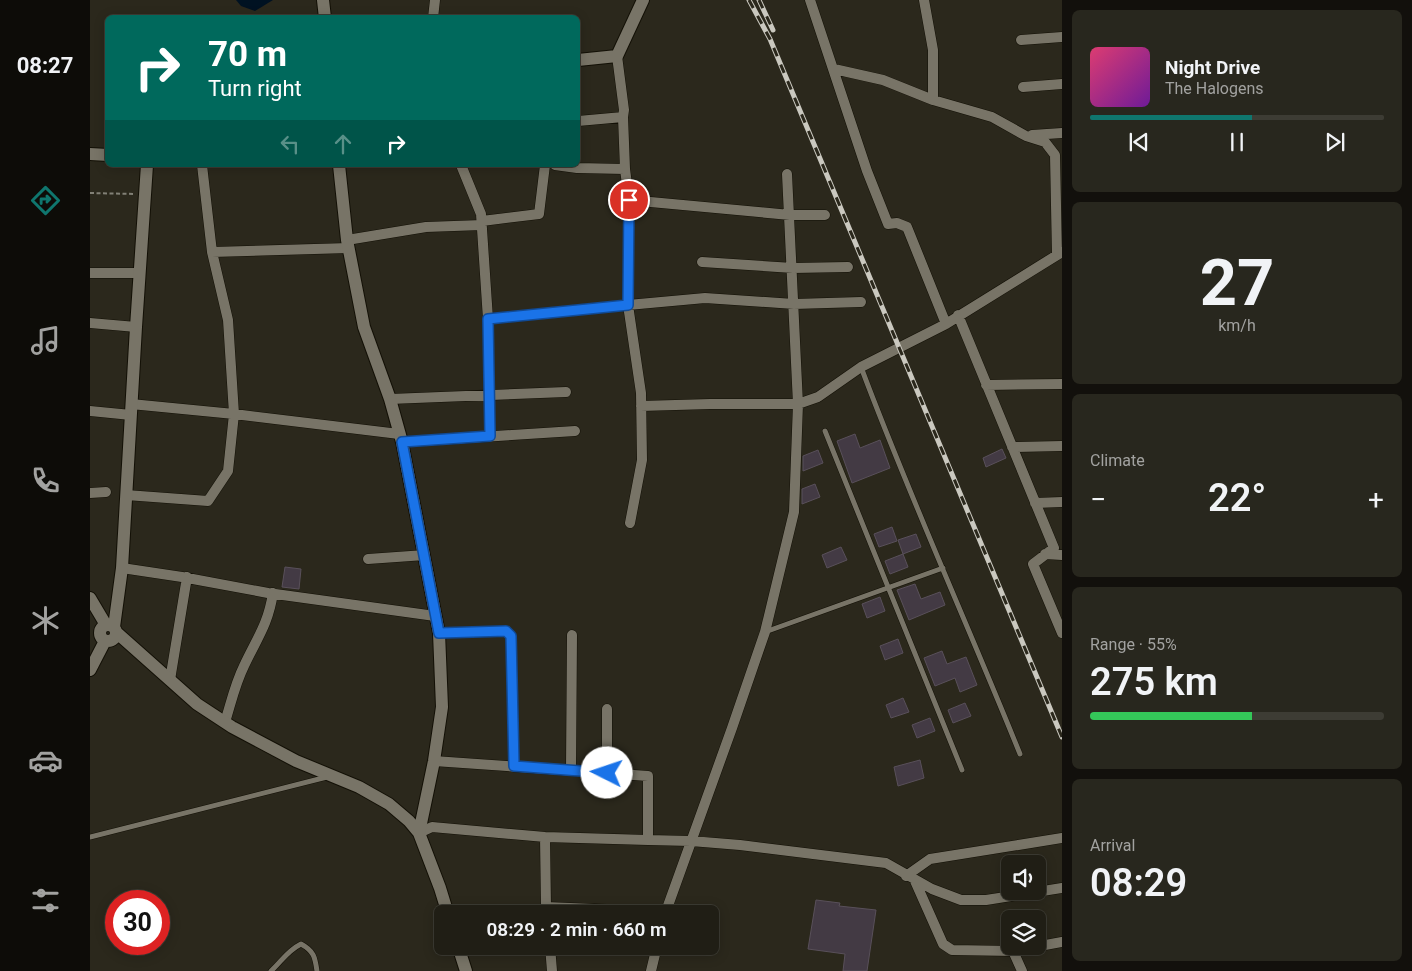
<!DOCTYPE html>
<meta charset="utf-8">
<style>
body{margin:0;font-family:Roboto,sans-serif;background:#28271e;color:#f1f3f6;height:100vh;display:flex;flex-direction:column;font-size:19px;white-space:nowrap}
*{box-sizing:border-box;margin:0}
p{font-size:16px;color:#a2a2a0}
.icon{flex:none;width:28px;height:28px;fill:none;stroke:currentColor;stroke-width:2;stroke-linecap:round;stroke-linejoin:round}
.map{position:relative;flex:1;overflow:hidden}
.side{display:flex;flex-direction:column;gap:10px;padding:10px;background:#12100c;width:350px}
.side>*{flex:none}
.banner{position:absolute;left:15px;top:15px;width:475px;height:152px;border-radius:8px;box-shadow:0 2px 12px #0003,0 0 0 1px #3d3c34;background:#00695c;color:#fff;overflow:hidden}
.controls{position:absolute;left:911px;top:855px;display:grid;gap:10px}
.controls a{display:grid;place-items:center;width:45px;height:45px;border-radius:8px;background:#201e15;box-shadow:0 2px 12px #0003,0 0 0 1px #3d3c34;font-size:25px}
.speed{position:absolute;left:15px;top:890px;display:flex;gap:10px;font-size:25px;font-weight:700;text-align:center}
.speed>*{display:grid;place-content:center;width:65px;height:65px;border-radius:50%;background:#201e15;box-shadow:0 2px 12px #0003,0 0 0 1px #3d3c34;line-height:1}
.speed .limit{border:8px solid #d22;background:#fff;color:#111}
.pin{position:absolute;display:grid;place-items:center;width:42px;height:42px;color:#fff;margin:-21px;border:2px solid #fff;border-radius:50%;box-shadow:0 1px 5px #0007}
.me{position:absolute;width:55px;margin:-28px;rotate:274deg;stroke-linejoin:round;filter:drop-shadow(0 0 4px #0008)}
.turn{display:flex;align-items:center;gap:18px;height:105px;padding:0 20px;font-size:22px}
.turn .icon{width:65px;height:65px;stroke-width:2.5}
.turn b{display:block;font-size:35px;line-height:42px}
.lanes{display:flex;align-items:center;height:48px;padding:0 20px;background:#0003;justify-content:center;gap:25px;direction:ltr}
.lanes .off{opacity:.35}
.big{font-size:38px;font-weight:600;line-height:1.1}
.side .card{flex:1;display:flex;flex-direction:column;justify-content:center;gap:8px;min-width:0;padding:0 18px;border-radius:8px;background:#28271e}
.side .dial{align-items:center;gap:0}
.dial b{font-size:65px;line-height:1}
.song{display:flex;align-items:center;gap:15px}
.cover{width:60px;height:60px;border-radius:8px;background:linear-gradient(135deg,hsl(340 70% 55%),hsl(280 70% 35%))}
.played{height:5px;border-radius:2px;background:linear-gradient(90deg,#0f766e 55%,#3d3c34 55%)}
.keys{display:flex;justify-content:space-around;direction:ltr}
.heat{display:flex;justify-content:space-between;align-items:center;font-size:28px;direction:ltr}
.charge{height:8px;border-radius:4px;background:linear-gradient(90deg,#34c759 55%,#3d3c34 0)}
.trip{position:absolute;left:344px;top:905px;width:285px;height:50px;border-radius:8px;background:#201e15;box-shadow:0 2px 12px #0003,0 0 0 1px #3d3c34;font-weight:600;line-height:50px;text-align:center}
main{display:flex;flex:1;min-height:0}
.tabs{display:flex;flex-direction:column;width:90px;justify-content:space-around;align-items:center;background:#0d0c08;color:#a2a2a0}
.tabs .icon{width:35px;height:35px}
.tabs .current{color:#0f766e}
.tabs b{font-size:22px;color:#f1f3f6}
.map>svg:first-child{display:block}
.water{fill:#001222}
.building{fill:#433a44;stroke:#59505a}
.lines{fill:none;stroke-linecap:round;stroke-linejoin:round}
.lane-casing{stroke:#131006;stroke-width:6}
.street-casing{stroke:#131006;stroke-width:11}
.secondary-casing{stroke:#131006;stroke-width:14}
.path{stroke:#828076;stroke-width:2;stroke-dasharray:4 2.5;stroke-linecap:butt}
.lane{stroke:#787467;stroke-width:5}
.street{stroke:#787467;stroke-width:10}
.secondary{stroke:#787467;stroke-width:12}
.rail-casing{stroke:#cac8bf;stroke-width:5}
.rail{stroke:#2b281c;stroke-width:3;stroke-dasharray:9;stroke-linecap:butt}
.route-casing{stroke:#114b97;stroke-width:12}
.route{stroke:#1a73e8;stroke-width:9}
</style>
<main>
<nav class="tabs">
<b>08:27</b>
<svg class="icon current" aria-label="directions" viewBox="0 0 24 24"><path d="M12 3l9 9-9 9-9-9zM9 14v-3h6M13 9l2 2-2 2"/></svg>
<svg class="icon" aria-label="music" viewBox="0 0 24 24"><path d="M9 18V5l10-2v13"/><circle cx="6" cy="18" r="3"/><circle cx="16" cy="16" r="3"/></svg>
<svg class="icon" aria-label="phone" viewBox="0 0 24 24"><path d="M5 4h4l2 5-3 2q2 4 5 5l2-3 5 2v4C11 20 4 13 5 4z"/></svg>
<svg class="icon" aria-label="climate" viewBox="0 0 24 24"><path d="M12 3v18M4 7l16 10M4 17L20 7"/></svg>
<svg class="icon" aria-label="car" viewBox="0 0 24 24"><path d="M5 17H2v-5l4-1 3-4h7l3 4 3 1v5h-3M9 17h6M6 11h13"/><circle cx="7" cy="17" r="2"/><circle cx="17" cy="17" r="2"/></svg>
<svg class="icon" aria-label="filters" viewBox="0 0 24 24"><path d="M4 7h16M4 17h16"/><circle cx="9" cy="7" r="2"/><circle cx="15" cy="17" r="2"/></svg>
</nav>
<div class="map">
<svg width="972" height="971" viewBox="0 0 972 971">
<rect width="100%" height="100%" fill="#2b281c"/>
<path class="water" d="M 146,0 L 183,0 L 165,11 L 151,6 Z"/>
<path class="building" d="M 765,434 L 770,448 L 790,440 L 800,468 L 762,483 L 747,441 Z
M 912,449 L 916,458 L 896,467 L 893,458 Z
M 728,450 L 733,463 L 713,471 L 713,456 Z
M 725,484 L 730,497 L 712,504 L 712,489 Z
M 802,527 L 807,541 L 789,547 L 784,534 Z
M 826,534 L 831,547 L 813,554 L 808,540 Z
M 751,547 L 757,560 L 737,568 L 732,555 Z
M 813,554 L 818,567 L 800,574 L 795,561 Z
M 195,567 L 211,569 L 209,589 L 192,587 Z
M 825,584 L 831,599 L 850,592 L 855,605 L 819,620 L 807,590 Z
M 790,597 L 795,611 L 777,618 L 772,604 Z
M 808,639 L 813,653 L 795,660 L 790,646 Z
M 852,651 L 857,664 L 876,657 L 887,685 L 870,692 L 865,678 L 845,686 L 834,658 Z
M 813,698 L 819,712 L 801,718 L 796,705 Z
M 875,703 L 881,716 L 863,723 L 858,710 Z
M 840,718 L 845,731 L 827,738 L 822,725 Z
M 830,760 L 834,778 L 808,786 L 804,767 Z
M 726,900 L 750,903 L 749,906 L 786,910 L 777,971 L 753,971 L 755,954 L 718,949 Z"/>
<g class="lines">
<g class="lane-casing">
<path id="lane" d="M 771,367 C 820,498 878,625 930,754
M 735,431 L 872,770
M 675,632 L 853,568
M 0,837 L 237,777
M 181,971 C 192,961 197,951 211,944 C 224,951 225,957 227,971"/>
</g>
<g class="street-casing">
<path id="street" d="M 720,0 L 777,171 L 798,224 L 807,223 L 817,227 L 856,324
M 343,18 L 345,0
M 931,40 L 972,37
M 744,69 L 793,80 L 843,100 L 843,50 L 834,0
M 933,87 L 972,84
M 843,100 L 902,117 L 936,136 L 955,142 L 965,155 L 967,255
M 533,117 L 535,169 L 539,200
M 488,121 L 533,117 L 534,110 L 527,56
M 942,135 L 972,133
M 371,165 L 391,214 L 398,319 L 400,436
M 465,165 L 487,168 L 535,169
M 392,221 L 449,214 L 455,165
M 257,240 L 336,227 L 392,225
M 122,252 L 259,248
M 612,262 L 703,268 L 758,267
M 0,273 L 50,273
M 868,315 L 964,548 L 943,564 L 972,633
M 398,319 L 538,305 L 539,200 L 700,215 L 735,215
M 0,323 L 46,327
M 896,385 L 972,384
M 300,399 L 476,392
M 41,404 L 144,414 L 309,434
M 551,406 L 620,404 L 708,404 L 728,397 L 771,367 L 856,324 L 972,252
M 0,411 L 41,415
M 312,442 L 485,431
M 922,447 L 972,446
M 0,493 L 16,492
M 36,495 L 118,501 L 138,471 L 144,414 L 138,320 L 122,252 L 112,165
M 945,503 L 972,502
M 540,523 L 552,460 L 551,393 L 538,305 L 615,298 L 704,304 L 771,302
M 955,554 L 972,555
M 278,559 L 335,555
M 32,568 L 92,577 L 178,593 L 345,616
M 349,633 L 416,631 L 421,636 L 424,766
M 80,680 L 97,577
M 135,722 C 141,703 145,684 154,666 C 167,638 178,625 183,593
M 481,770 L 482,635
M 517,773 L 517,709
M 329,833 L 342,827 L 455,837 L 558,840 L 558,776 L 344,761
M 455,837 L 456,907 L 576,912
M 558,840 L 601,841 L 650,845 L 796,863 L 842,889 L 871,900 L 896,900 L 972,888
M 816,876 L 840,859 L 972,838
M 825,881 L 853,944 L 862,950 L 923,951 L 972,942
M 575,914 L 642,728 L 675,632 L 704,512 L 708,404 L 697,174
M 460,946 L 462,971
M 923,951 L 932,971
M 561,971 L 567,946"/>
</g>
<g class="secondary-casing">
<path id="secondary" d="M 233,0 L 235,18
M 488,60 L 527,56 L 553,0
M 0,154 L 18,155
M 249,165 L 257,240 L 274,327 L 300,399 L 312,442 L 349,633 L 352,707 L 344,761 L 329,833
M 0,598 L 16,625
M10 633a8 8 0 1 1 16 0a8 8 0 1 1-16 0Z
M 24,627 L 32,568 L 46,327 L 57,165
M 26,632 L 107,704 L 142,727 L 206,761 L 269,787 L 299,804 L 319,821 L 329,833 L 350,888 L 358,914
M 0,670 L 15,641
M 368,946 L 376,971"/>
</g>
<path class="path" d="M 0,193 L 45,194"/>
<use href="#lane" class="lane"/>
<use href="#street" class="street"/>
<use href="#secondary" class="secondary"/>
<g class="rail-casing">
<path id="rail" d="M 659,0 L 680,39 L 972,737
M 669,0 L 683,30"/>
</g>
<use href="#rail" class="rail"/>
</g>
<g class="lines">
<g class="route-casing">
<path id="route" d="M 517,773 L 424,766 L 421,636 L 416,631 L 349,633 L 312,442 L 400,436 L 398,319 L 538,305 L 539,200"/>
</g>
<use href="#route" class="route"/>
</g>
</svg>
<div class="controls">
<a><svg class="icon" aria-label="sound" viewBox="0 0 24 24"><path d="M4 9h4l5-4v14l-5-4H4zM17 9q2 3 0 6"/></svg></a>
<a><svg class="icon" aria-label="layers" viewBox="0 0 24 24"><path d="M12 4l9 5-9 5-9-5zM3 14l9 5 9-5"/></svg></a>
</div>
<div class="speed"><div class="limit">30</div></div>
<div class="pin" style="left:539px;top:200px;background:#d93025"><svg class="icon" aria-label="arrive" viewBox="0 0 24 24"><path d="M6 21V4h12l-3 4 3 4H6"/></svg></div>
<svg class="me" style="left:517px;top:773px" viewBox="-20 -20 40 40"><circle r="19" fill="#fff"/><path d="M0-13L10 11 0 6-10 11z" fill="#1a73e8"/></svg>
<div class="trip">08:29 · 2 min · 660 m</div>
<div class="banner">
<div class="turn"><svg class="icon" aria-label="right" viewBox="0 0 24 24"><path d="M7 20v-9h11M14 6l5 5-5 5"/></svg><div><b>70 m</b>Turn right</div></div>
<div class="lanes"><svg class="icon off" aria-label="left" viewBox="0 0 24 24"><path d="M17 20v-9H6M10 6l-5 5 5 5"/></svg><svg class="icon off" aria-label="ahead" viewBox="0 0 24 24"><path d="M12 20V5M6 11l6-6 6 6"/></svg><svg class="icon" aria-label="right" viewBox="0 0 24 24"><path d="M7 20v-9h11M14 6l5 5-5 5"/></svg></div>
</div>
</div>
<section class="side">
<div class="card">
<div class="song"><i class="cover"></i><div><b>Night Drive</b><p>The Halogens</p></div></div>
<div class="played"></div>
<div class="keys"><svg class="icon" aria-label="previous" viewBox="0 0 24 24"><path d="M18 5L8 12l10 7zM5 5v14"/></svg><svg class="icon" aria-label="pause" viewBox="0 0 24 24"><path d="M8 5v14M16 5v14"/></svg><svg class="icon" aria-label="next" viewBox="0 0 24 24"><path d="M6 5l10 7-10 7zM19 5v14"/></svg></div>
</div>
<div class="card dial"><b>27</b><p>km/h</p></div>
<div class="card"><p>Climate</p>
<div class="heat"><a>−</a><b class="big">22°</b><a>+</a></div>
</div>
<div class="card"><p>Range · 55%</p><b class="big">275 km</b><div class="charge"></div></div>
<div class="card"><p>Arrival</p><b class="big">08:29</b></div>
</section>
</main>
